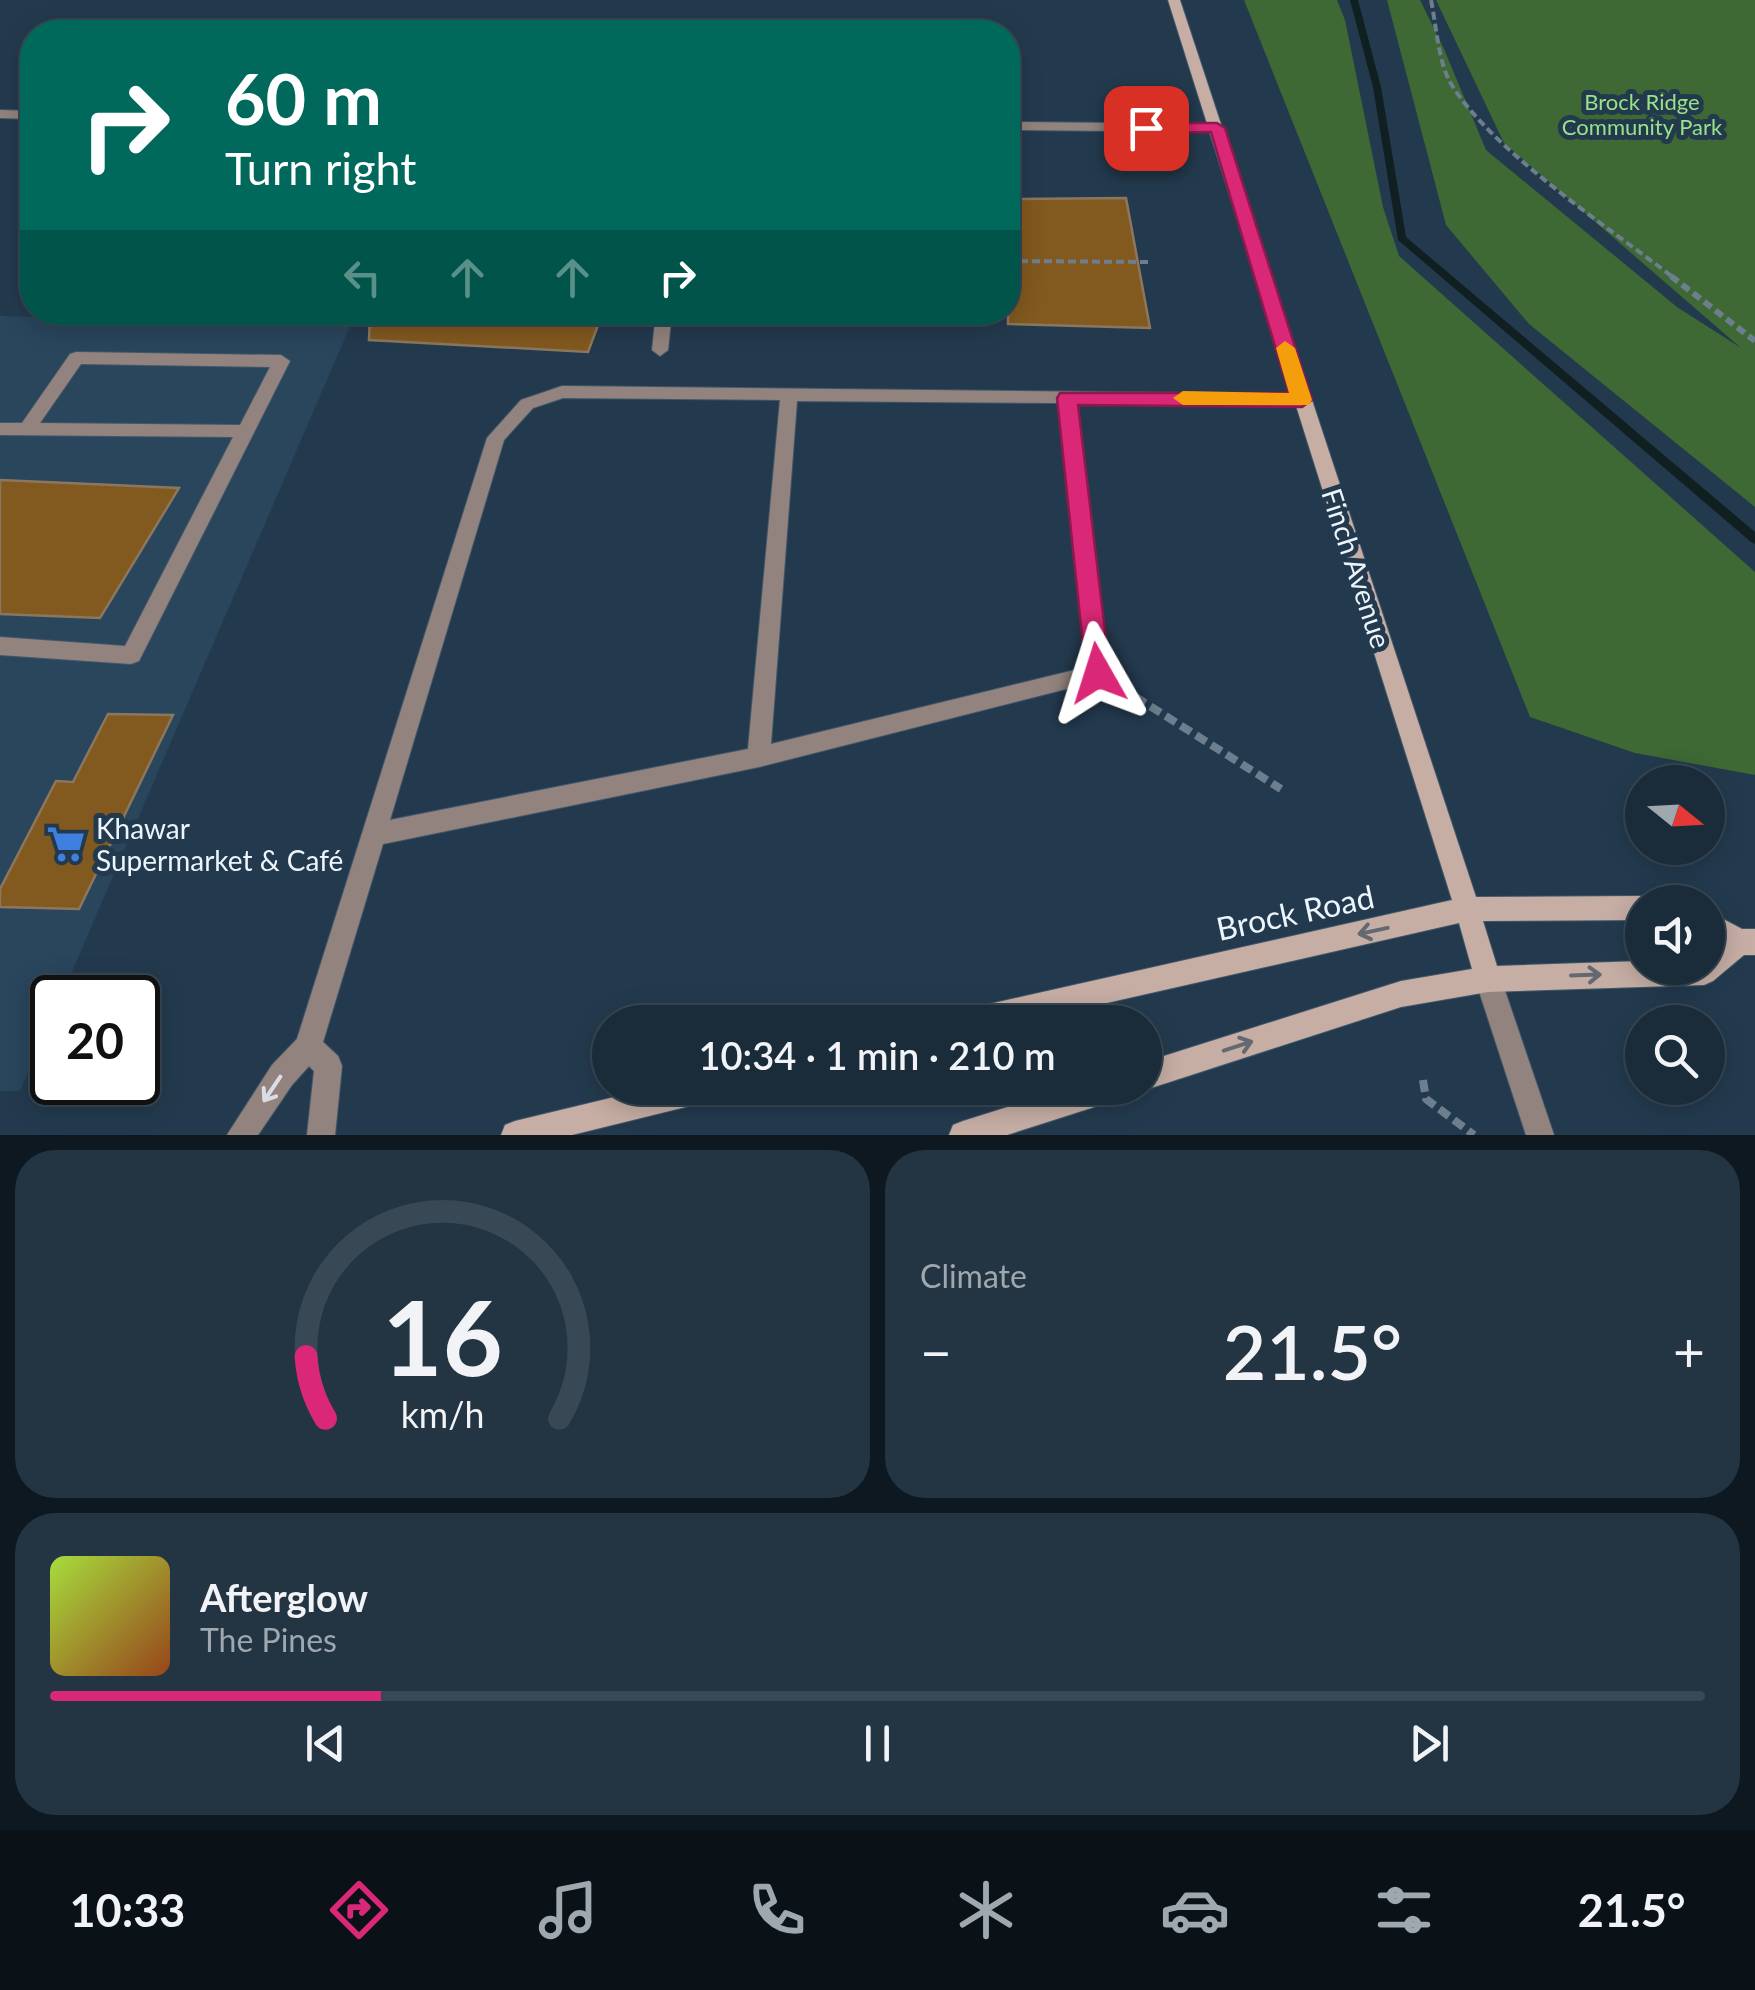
<!DOCTYPE html>
<meta charset="utf-8">
<style>
body{margin:0;font-family:Lato,sans-serif;background:#233442;color:#f1f3f6;height:100vh;display:flex;flex-direction:column;font-size:38px;white-space:nowrap}
*{box-sizing:border-box;margin:0}
p{font-size:32px;color:#9fa7af}
.icon{flex:none;width:55px;height:55px;fill:none;stroke:currentColor;stroke-width:2;stroke-linecap:round;stroke-linejoin:round}
.map{position:relative;height:1135px;overflow:hidden}
.side{display:flex;flex-direction:column;gap:15px;padding:15px;background:#0e1820;flex:1}
.side>*{flex:none}
.guide{position:absolute;left:20px;top:20px;width:1000px;height:305px;border-radius:40px;box-shadow:0 5px 25px #0003,0 0 0 2px #384854;background:#00695c;color:#fff;overflow:hidden}
.needle{width:65px;rotate:108deg}
.tools{position:absolute;left:1625px;top:765px;display:grid;gap:20px}
.tools a{display:grid;place-items:center;width:100px;height:100px;border-radius:50%;background:#1a2c3a;box-shadow:0 5px 25px #0003,0 0 0 2px #384854;font-size:50px}
.speed{position:absolute;left:30px;top:975px;display:flex;gap:20px;font-size:50px;font-weight:700;text-align:center}
.speed>*{display:grid;place-content:center;width:130px;height:130px;border-radius:50%;background:#1a2c3a;box-shadow:0 5px 25px #0003,0 0 0 2px #384854;line-height:1}
.speed .limit{border:5px solid #111;border-radius:15px;background:#fff;color:#111}
.pin{position:absolute;display:grid;place-items:center;width:85px;height:85px;color:#fff;margin:-42px;border-radius:20px;box-shadow:0 5px 15px #0006}
.me{position:absolute;width:110px;margin:-55px;rotate:354deg;stroke-linejoin:round;filter:drop-shadow(0 0 8px #0008)}
.turn{display:flex;align-items:center;gap:35px;height:210px;padding:0 40px;font-size:45px}
.turn .icon{width:130px;height:130px;stroke-width:2.5}
.turn b{display:block;font-size:70px;line-height:85px}
.lanes{display:flex;align-items:center;height:95px;padding:0 40px;background:#0003;justify-content:center;gap:50px;direction:ltr}
.lanes .off{opacity:.35}
.big{font-size:75px;font-weight:600;line-height:1.1}
.side .card{flex:1;display:flex;flex-direction:column;justify-content:center;gap:15px;min-width:0;padding:0 35px;border-radius:40px;background:#233442}
.side .dial{align-items:center;gap:0}
.dial svg{height:260px;overflow:visible;fill:none;stroke:#384854;stroke-width:7;stroke-linecap:round;text-anchor:middle}
.dial text{fill:#f1f3f6;stroke:none}
.song{display:flex;align-items:center;gap:30px}
.cover{width:120px;height:120px;border-radius:15px;background:linear-gradient(135deg,hsl(80 70% 55%),hsl(20 70% 35%))}
.played{height:10px;border-radius:5px;background:linear-gradient(90deg,#db2777 20%,#384854 20%)}
.keys{display:flex;justify-content:space-around;direction:ltr}
.heat{display:flex;justify-content:space-between;align-items:center;font-size:55px;direction:ltr}
.side .tiles{flex:1;display:grid;gap:15px;grid-template-columns:1fr 1fr}
.card:last-child{grid-column:span 2}
.trip{position:absolute;left:592px;top:1005px;width:570px;height:100px;border-radius:50px;background:#1a2c3a;box-shadow:0 5px 25px #0003,0 0 0 2px #384854;font-weight:600;line-height:100px;text-align:center}
.dock{display:flex;height:160px;justify-content:space-around;align-items:center;background:#0a1217;color:#9fa7af}
.dock .icon{width:70px;height:70px}
.dock .current{color:#db2777}
.dock b{font-size:45px;color:#f1f3f6}
.map>svg:first-child{display:block}
.built{fill:#29465d}
.green{fill:#3e6834}
.lines{fill:none;stroke-linecap:round;stroke-linejoin:round}
.stream{fill:#102021;fill-rule:evenodd}
.building{fill:#82591f;stroke:#8c775e;stroke-width:2.5}
.service-casing{stroke:#43586a;stroke-width:2}
.minor-casing{stroke:#43586a;stroke-width:2}
.secondary-casing{stroke:#43586a;stroke-width:2}
.path-far2{stroke:#6d7f8e;stroke-width:4;stroke-dasharray:8 4;stroke-linecap:butt}
.path-far1{stroke:#6d7f8e;stroke-width:6;stroke-dasharray:9 5;stroke-linecap:butt}
.path{stroke:#6d7f8e;stroke-width:8;stroke-dasharray:12 6;stroke-linecap:butt}
.service{fill:#93837e;fill-rule:evenodd}
.minor{fill:#93837e;fill-rule:evenodd}
.secondary{fill:#c6aea5;fill-rule:evenodd}
.oneway{stroke:#646871}
.oneway2{stroke:#dadde3}
.route{fill:#db2777;stroke:#8e194d;stroke-width:2.5}
.slow{fill:#f59e0b}
.labels{text-anchor:middle;dominant-baseline:central;stroke-width:10;stroke-linejoin:round;paint-order:stroke}
.far-park-label{font-size:22px;fill:#99e287;stroke:#233a4e}
.street-label{font-size:28px;fill:#ecf4fc;stroke:#233a4e}
.poi-label{font-size:28px;fill:#ecf4fc;stroke:#233a4e;text-anchor:start}
.near-street-label{font-size:32px;fill:#ecf4fc;stroke:#233a4e}
</style>
<div class="map">
<svg width="1755" height="1135" viewBox="0 0 1755 1135">
<rect width="100%" height="100%" fill="#233a4e"/>
<path class="built" d="M 0,316 L 351,324 L 61,997 L 52,998 L 52,1017 L 20,1091 L 0,1091 Z"/>
<path class="green" d="M 1244,0 L 1337,0 L 1345,20 L 1383,207 L 1399,256 L 1755,572 L 1755,775 L 1635,753 L 1530,717 Z
M 1387,0 L 1420,0 L 1444,49 L 1486,150 L 1677,307 L 1741,348 L 1504,143 L 1436,0 L 1755,0 L 1755,507 L 1529,324 L 1446,225 Z"/>
<g class="lines">
<path class="stream" d="M 1350,0 L 1358,0 L 1381,87 L 1406,237 L 1755,532 L 1755,544 L 1751,542 L 1398,240 L 1373,87 Z"/>
</g>
<path class="building" d="M 1126,198 L 1150,328 L 1008,324 L 1008,199 Z
M 370,312 L 603,312 L 588,352 L 369,340 Z
M 0,480 L 179,488 L 100,618 L 0,614 Z
M 108,714 L 173,715 L 79,909 L 0,907 L 0,889 L 56,781 L 73,782 Z"/>
<g class="lines">
<g class="service-casing">
<path id="service" d="M 656,312 L 672,312 L 668,350 L 660,356 L 652,350 Z
M 76,352 L 281,355 L 290,361 L 139,661 L 131,664 L 0,655 L 0,637 L 125,646 L 233,437 L 0,435 L 0,423 L 22,423 L 70,354 ZM 81,364 L 270,367 L 240,425 L 40,423 Z
M 562,386 L 1301,394 L 1310,400 L 1301,406 L 1077,404 L 1109,673 L 1106,679 L 759,767 L 383,844 L 323,1042 L 338,1056 L 342,1066 L 335,1135 L 307,1135 L 314,1071 L 309,1066 L 292,1085 L 258,1135 L 227,1135 L 272,1065 L 297,1039 L 487,438 L 521,400 ZM 563,398 L 780,400 L 748,749 L 390,820 L 504,440 L 533,408 ZM 797,401 L 1060,403 L 1087,667 L 771,744 Z"/>
</g>
<g class="minor-casing">
<path id="minor" d="M 0,110 L 32,111 L 32,119 L 0,118 Z
M 1008,122 L 1217,124 L 1224,128 L 1217,132 L 1008,130 Z
M 1488,966 L 1497,970 L 1501,979 L 1554,1135 L 1526,1135 L 1475,979 L 1479,970 Z"/>
</g>
<g class="secondary-casing">
<path id="secondary" d="M 1168,0 L 1180,0 L 1476,897 L 1642,896 L 1652,902 L 1642,902 L 1642,920 L 1483,921 L 1497,966 L 1642,961 L 1642,968 L 1708,968 L 1708,952 L 1718,943 L 1708,937 L 1708,911 L 1742,929 L 1755,929 L 1755,955 L 1744,955 L 1713,981 L 1704,985 L 1488,992 L 1401,1007 L 1145,1090 L 1140,1088 L 1145,1088 L 1145,1062 L 1401,981 L 1472,969 L 1459,923 L 1023,1022 L 954,1022 L 958,1013 L 967,1009 L 1452,900 Z
M 652,1088 L 720,1088 L 716,1098 L 706,1102 L 572,1135 L 501,1135 L 505,1125 L 515,1121 Z
M 1068,1088 L 1124,1088 L 1120,1098 L 1110,1102 L 1007,1135 L 949,1135 L 953,1125 L 963,1121 Z"/>
</g>
<path class="path-far2" d="M 1431,0 C 1436,24 1438,60 1450,82 C 1489,149 1611,229 1674,278
M 1008,261 L 1149,262"/>
<path class="path-far1" d="M 1671,276 L 1755,341"/>
<path class="path" d="M 1120,687 L 1281,789
M 1423,1080 L 1426,1099 L 1474,1135"/>
<use href="#service" class="service"/>
<use href="#minor" class="minor"/>
<use href="#secondary" class="secondary"/>
</g>
<defs><path id="oneway-shaft" d="M-6 0H5M1.5-3L5.5 0L1.5 3" fill="none" stroke-width="1.6" stroke-linecap="round" stroke-linejoin="round" transform="scale(2.5)"/></defs>
<g class="oneway">
<use href="#oneway-shaft" transform="translate(1373 931) rotate(168)"/>
<use href="#oneway-shaft" transform="translate(1586 975) rotate(-2)"/>
<use href="#oneway-shaft" transform="translate(1238 1046) rotate(-18)"/>
</g>
<use class="oneway2" href="#oneway-shaft" transform="translate(272 1089) rotate(124)"/>
<path class="route" d="M 1217,123 L 1225,128 L 1312,400 L 1302,407 L 1078,405 L 1110,673 L 1107,680 L 1098,683 L 1089,680 L 1086,673 L 1057,398 L 1060,393 L 1289,393 L 1211,132 L 1146,133 L 1138,128 L 1146,123 Z"/>
<path class="slow" d="M 1285,341 L 1295,348 L 1312,400 L 1309,405 L 1183,405 L 1173,398 L 1183,391 L 1289,393 L 1276,348 Z"/>
<defs>
<g id="supermarket-bare" transform="scale(3)"><path d="M-6-5.5h2.5l.6 2H6L4.5 2H-2.5L-4.4-4H-6ZM-1.5 3.2a1.3 1.3 0 1 0 .1 0ZM3 3.2a1.3 1.3 0 1 0 .1 0Z" fill="#3f7fe0" stroke="#233a4e" stroke-width="2.5" paint-order="stroke"/></g>
</defs>
<g fill-rule="evenodd">
<use href="#supermarket-bare" x="66" y="844"/>
</g>
<g class="labels">
<g class="far-park-label">
<text x="1642" y="101">Brock Ridge<tspan x="1642" dy="25">Community Park</tspan></text>
</g>
<g class="street-label">
<text transform="translate(1357 568) rotate(72)">Finch Avenue</text>
</g>
<g class="poi-label">
<text x="96" y="828">Khawar<tspan x="96" dy="32">Supermarket &amp; Café</tspan></text>
</g>
<g class="near-street-label">
<text transform="translate(1295 912) rotate(-12)">Brock Road</text>
</g>
</g>
</svg>
<div class="tools">
<a><svg class="needle" viewBox="-14 -14 28 28"><path d="M0-13l5 13h-10z" fill="#e53935"/><path d="M0 13l5-13h-10z" fill="#9fa7af"/></svg></a>
<a><svg class="icon" aria-label="sound" viewBox="0 0 24 24"><path d="M4 9h4l5-4v14l-5-4H4zM17 9q2 3 0 6"/></svg></a>
<a><svg class="icon" aria-label="search" viewBox="0 0 24 24"><circle cx="10" cy="10" r="6"/><path d="M15 15l6 6"/></svg></a>
</div>
<div class="speed"><div class="limit">20</div></div>
<div class="pin" style="left:1146px;top:128px;background:#d93025"><svg class="icon" aria-label="arrive" viewBox="0 0 24 24"><path d="M6 21V4h12l-3 4 3 4H6"/></svg></div>
<svg class="me" style="left:1098px;top:673px" viewBox="-20 -20 40 40"><path d="M0-17L14 15 0 8-14 15z" fill="#db2777" stroke="#fff" stroke-width="4"/></svg>
<div class="trip">10:34 · 1 min · 210 m</div>
<div class="guide">
<div class="turn"><svg class="icon" aria-label="right" viewBox="0 0 24 24"><path d="M7 20v-9h11M14 6l5 5-5 5"/></svg><div><b>60 m</b>Turn right</div></div>
<div class="lanes"><svg class="icon off" aria-label="left" viewBox="0 0 24 24"><path d="M17 20v-9H6M10 6l-5 5 5 5"/></svg><svg class="icon off" aria-label="ahead" viewBox="0 0 24 24"><path d="M12 20V5M6 11l6-6 6 6"/></svg><svg class="icon off" aria-label="ahead" viewBox="0 0 24 24"><path d="M12 20V5M6 11l6-6 6 6"/></svg><svg class="icon" aria-label="right" viewBox="0 0 24 24"><path d="M7 20v-9h11M14 6l5 5-5 5"/></svg></div>
</div>
</div>
<section class="side">
<div class="tiles">
<div class="card dial"><svg viewBox="0 0 100 80">
<path d="M14 69A42 42 0 1 1 86 69"/>
<path d="M14 69A42 42 0 0 1 8 50" stroke="#db2777"/>
<text x="50" y="56" font-size="32" font-weight="700">16</text>
<text x="50" y="72" font-size="11">km/h</text>
</svg></div>
<div class="card"><p>Climate</p>
<div class="heat"><a>−</a><b class="big">21.5°</b><a>+</a></div>
</div>
<div class="card">
<div class="song"><i class="cover"></i><div><b>Afterglow</b><p>The Pines</p></div></div>
<div class="played"></div>
<div class="keys"><svg class="icon" aria-label="previous" viewBox="0 0 24 24"><path d="M18 5L8 12l10 7zM5 5v14"/></svg><svg class="icon" aria-label="pause" viewBox="0 0 24 24"><path d="M8 5v14M16 5v14"/></svg><svg class="icon" aria-label="next" viewBox="0 0 24 24"><path d="M6 5l10 7-10 7zM19 5v14"/></svg></div>
</div>
</div>
</section>
<nav class="dock">
<b>10:33</b>
<svg class="icon current" aria-label="directions" viewBox="0 0 24 24"><path d="M12 3l9 9-9 9-9-9zM9 14v-3h6M13 9l2 2-2 2"/></svg>
<svg class="icon" aria-label="music" viewBox="0 0 24 24"><path d="M9 18V5l10-2v13"/><circle cx="6" cy="18" r="3"/><circle cx="16" cy="16" r="3"/></svg>
<svg class="icon" aria-label="phone" viewBox="0 0 24 24"><path d="M5 4h4l2 5-3 2q2 4 5 5l2-3 5 2v4C11 20 4 13 5 4z"/></svg>
<svg class="icon" aria-label="climate" viewBox="0 0 24 24"><path d="M12 3v18M4 7l16 10M4 17L20 7"/></svg>
<svg class="icon" aria-label="car" viewBox="0 0 24 24"><path d="M5 17H2v-5l4-1 3-4h7l3 4 3 1v5h-3M9 17h6M6 11h13"/><circle cx="7" cy="17" r="2"/><circle cx="17" cy="17" r="2"/></svg>
<svg class="icon" aria-label="filters" viewBox="0 0 24 24"><path d="M4 7h16M4 17h16"/><circle cx="9" cy="7" r="2"/><circle cx="15" cy="17" r="2"/></svg>
<b>21.5°</b>
</nav>
